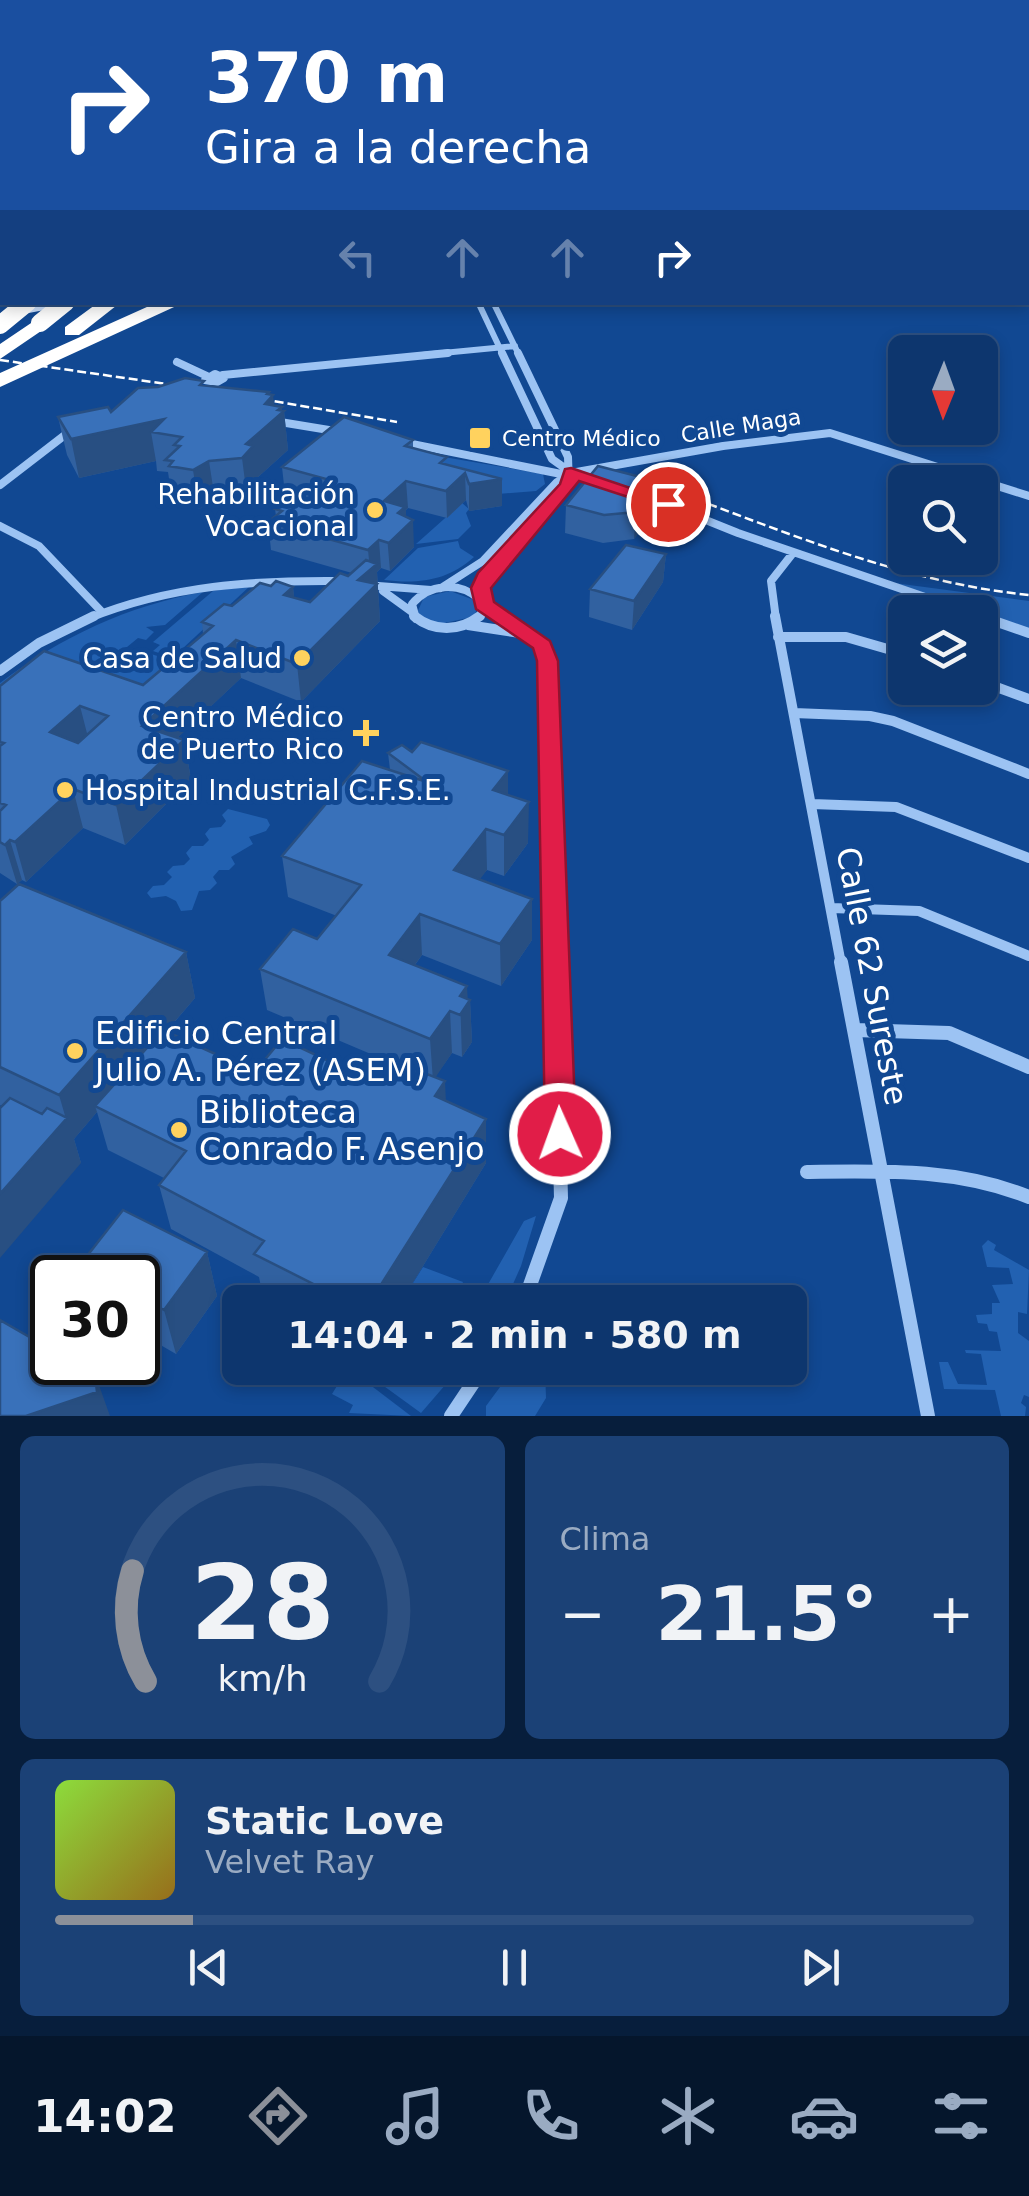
<!DOCTYPE html>
<html lang="es">
<meta charset="utf-8">
<style>
body{margin:0;font-family:"DejaVu Sans",sans-serif;background:#1b4176;color:#f1f3f6;height:100vh;display:flex;flex-direction:column;font-size:38px;white-space:nowrap}
*{box-sizing:border-box;margin:0}
p{font-size:32px;color:#9aabc2}
.icon{flex:none;width:55px;height:55px;fill:none;stroke:currentColor;stroke-width:2;stroke-linecap:round;stroke-linejoin:round}
.map{position:relative;height:1416px;overflow:hidden}
.details{display:flex;flex-direction:column;gap:20px;padding:20px;background:#071e3c;flex:1}
.details>*{flex:none}
.hud{position:absolute;left:0px;top:0px;width:1030px;height:305px;box-shadow:0 5px 15px #0003,0 0 0 2px #2d5081;background:#1a4fa0;color:#fff;overflow:hidden}
.needle{width:65px;rotate:181deg}
.fabs{position:absolute;left:888px;top:335px;display:grid;gap:20px}
.fabs a{display:grid;place-items:center;width:110px;height:110px;border-radius:15px;background:#0d366e;box-shadow:0 5px 15px #0003,0 0 0 2px #2d5081;font-size:50px}
.speed{position:absolute;left:30px;top:1255px;display:flex;gap:20px;font-size:50px;font-weight:700;text-align:center}
.speed>*{display:grid;place-content:center;width:130px;height:130px;border-radius:50%;background:#0d366e;box-shadow:0 5px 15px #0003,0 0 0 2px #2d5081;line-height:1}
.speed .limit{border:5px solid #111;border-radius:15px;background:#fff;color:#111}
.pin{position:absolute;display:grid;place-items:center;width:85px;height:85px;color:#fff;margin:-42px;border:5px solid #fff;border-radius:50%;box-shadow:0 2px 10px #0007}
.me{position:absolute;width:110px;margin:-55px;rotate:358deg;stroke-linejoin:round;filter:drop-shadow(0 0 8px #0008)}
.turn{display:flex;align-items:center;gap:35px;height:210px;padding:0 40px;font-size:45px}
.turn .icon{width:130px;height:130px;stroke-width:2.5}
.turn b{display:block;font-size:70px;line-height:85px}
.lanes{display:flex;align-items:center;height:95px;padding:0 40px;background:#0003;justify-content:center;gap:50px;direction:ltr}
.lanes .off{opacity:.35}
.big{font-size:75px;font-weight:800;line-height:1.1}
.details .tile{flex:1;display:flex;flex-direction:column;justify-content:center;gap:15px;min-width:0;padding:0 35px;border-radius:15px;background:#1b4176}
.details .dial{align-items:center;gap:0}
.dial svg{height:260px;overflow:visible;fill:none;stroke:#2d5081;stroke-width:7;stroke-linecap:round;text-anchor:middle}
.dial text{fill:#f1f3f6;stroke:none}
.song{display:flex;align-items:center;gap:30px}
.cover{width:120px;height:120px;border-radius:15px;background:linear-gradient(135deg,hsl(90 70% 55%),hsl(40 70% 35%))}
.played{height:10px;border-radius:5px;background:linear-gradient(90deg,#8c9099 15%,#2d5081 15%)}
.keys{display:flex;justify-content:space-around;direction:ltr}
.heat{display:flex;justify-content:space-between;align-items:center;font-size:55px;direction:ltr}
.details .tiles{flex:1;display:grid;gap:20px;grid-template-columns:1fr 1fr}
.tile:last-child{grid-column:span 2}
.trip{position:absolute;left:222px;top:1285px;width:585px;height:100px;border-radius:15px;background:#0d366e;box-shadow:0 5px 15px #0003,0 0 0 2px #2d5081;font-weight:800;line-height:100px;text-align:center}
.tab-bar{display:flex;height:160px;justify-content:space-around;align-items:center;background:#05162c;color:#9aabc2}
.tab-bar .icon{width:70px;height:70px}
.tab-bar .active{color:#8c9099}
.tab-bar b{font-size:45px;color:#f1f3f6}
.map>svg:first-child{display:block}
.green{fill:#2261b1}
.lines{fill:none;stroke-linecap:round;stroke-linejoin:round}
.stream{stroke:#8ebdf6;stroke-width:2.5}
.street-far4{stroke:#9cc3f3;stroke-width:5}
.street-far3{stroke:#9cc3f3;stroke-width:6}
.street-far2{stroke:#9cc3f3;stroke-width:8}
.street-far1{stroke:#9cc3f3;stroke-width:10}
.street{stroke:#9cc3f3;stroke-width:14}
.secondary{fill:#cbe0fd;fill-rule:evenodd}
.highway{fill:#fff;fill-rule:evenodd}
.rail{stroke:#fff;stroke-width:2.5;stroke-dasharray:9 4;stroke-linecap:butt}
.highway-bridge{stroke:#fff;stroke-width:18}
.wall{fill:#3161a0}
.shaded-wall{fill:#284f82}
.building{fill:#3971ba;stroke:#284f82;stroke-width:2.5;fill-rule:evenodd}
.route{fill:#e11d48;stroke:#92132f;stroke-width:2.5}
.poi-dot{fill:#ffd25e;stroke:#114892;stroke-width:4}
.labels{text-anchor:middle;dominant-baseline:central;stroke-width:10;stroke-linejoin:round;paint-order:stroke}
.far-street-label{font-size:22px;fill:#fff;stroke:#114892}
.far-poi-label{font-size:22px;fill:#fff;stroke:#114892;text-anchor:start}
.poi-label{font-size:28px;fill:#fff;stroke:#114892;text-anchor:end}
.near-street-label{font-size:32px;fill:#fff;stroke:#114892}
.near-poi-label{font-size:32px;fill:#fff;stroke:#114892;text-anchor:start}
</style>
<div class="map">
<svg width="1029" height="1416" viewBox="0 0 1029 1416">
<rect width="100%" height="100%" fill="#114892"/>
<path class="green" d="M 432,455 L 543,474 L 545,484 L 536,491 L 485,495 Z
M 462,503 L 469,509 L 466,513 L 471,526 L 458,539 L 416,544 Z
M 458,541 L 460,548 L 474,557 C 448,581 418,584 384,580 L 418,548 Z
M 887,582 L 1029,601 L 1029,630 Z
M 250,586 L 182,649 L 192,654 L 183,661 L 153,651 L 160,645 L 153,642 L 213,591 Z
M 450,591 L 474,600 L 476,612 L 472,617 L 435,625 L 417,613 L 424,597 Z
M 203,592 L 165,625 L 146,627 L 154,632 L 146,640 L 138,638 L 105,665 L 92,661 L 77,673 L 96,680 L 129,656 L 143,660 L 151,654 L 180,663 L 127,712 L 0,704 L 0,683 C 61,637 127,606 203,592 Z
M 228,809 L 267,819 L 270,825 L 266,831 L 249,837 L 253,844 L 231,857 L 235,864 L 229,870 L 219,870 L 213,877 L 217,883 L 210,890 L 199,891 L 192,910 L 181,911 L 176,901 L 166,896 L 151,898 L 147,893 L 153,886 L 164,885 L 172,877 L 167,872 L 173,866 L 184,865 L 190,859 L 186,853 L 192,846 L 203,846 L 209,840 L 205,834 L 210,828 L 221,827 L 226,821 L 222,815 Z
M 536,1216 L 521,1266 L 505,1302 L 478,1302 L 524,1221 Z
M 988,1240 L 996,1245 L 994,1250 L 1029,1270 L 1027,1314 L 1018,1312 L 1018,1333 L 1029,1341 L 1029,1397 L 1024,1395 L 1021,1403 L 1026,1407 L 1025,1416 L 1001,1416 L 995,1390 L 944,1389 L 939,1362 L 948,1362 L 958,1384 L 987,1385 L 981,1354 L 966,1353 L 965,1350 L 1001,1351 L 997,1332 L 989,1331 L 987,1324 L 978,1323 L 976,1315 L 992,1314 L 992,1303 L 1000,1303 L 992,1285 L 1013,1284 L 1009,1268 L 987,1267 L 982,1246 Z
M 423,1267 L 463,1282 L 453,1302 L 401,1302 Z
M 348,1368 L 411,1416 L 349,1413 L 353,1405 L 332,1394 Z
M 359,1368 L 459,1368 L 459,1369 L 421,1413 Z
M 514,1368 L 545,1368 L 546,1398 L 535,1416 L 486,1416 L 486,1406 Z"/>
<g class="lines">
<path class="stream" d="M 111,2 L 116,0"/>
<path class="street-far4" d="M 20,0 L 29,2
M 603,0 L 622,2
M 775,0 L 779,2
M 848,0 L 852,2
M 925,0 L 929,2
M 555,2 L 560,0"/>
<path class="street-far3" d="M 478,302 L 503,355
M 493,302 L 519,355
M 422,355 L 515,346"/>
<path class="street-far2" d="M 502,353 L 552,459 L 566,469
M 177,362 L 207,376
M 215,374 L 224,378 L 217,382 L 205,380 Z
M 223,375 L 448,353
M 274,421 L 341,432
M 402,442 L 601,482
M 0,485 L 74,428
M 646,496 L 738,533 L 969,612
M 0,526 L 39,546 L 101,611
M 365,585 L 431,590
M 441,588 L 483,561 L 557,482 L 571,473 L 723,446 L 830,433 L 1029,496
M 383,591 L 412,612
M 480,598 L 485,578 L 569,486 L 568,457 L 518,353
M 483,605 L 503,619
M 980,616 L 987,619
M 87,619 C 171,585 254,580 343,581
M 416,619 L 412,604 C 429,584 459,581 479,599 L 482,614 L 477,619
M 776,619 L 771,581 L 793,553"/>
<path class="street-far1" d="M 414,616 C 434,632 459,632 480,616
M 499,616 L 542,645 L 547,661 L 555,964
M 775,616 L 841,964
M 980,616 L 1029,633
M 468,625 L 520,633
M 778,637 L 846,637 L 905,654
M 0,671 L 39,643 L 94,616
M 980,681 L 1029,699
M 794,713 L 870,716 L 893,721 L 1029,774
M 812,804 L 896,807 L 1029,858
M 831,908 L 919,911 L 1029,956"/>
<path class="street" d="M 841,962 L 928,1416
M 855,1030 L 949,1033 L 1029,1067
M 807,1172 C 883,1171 957,1168 1029,1197
M 524,1302 L 561,1198 L 555,962
M 451,1416 L 483,1368"/>
<path class="secondary" d="M 0,43 L 2,44 L 2,50 L 0,49 Z
M 1028,76 L 1029,76 L 1029,82 L 1028,82 Z
M 1028,249 L 1029,249 L 1029,257 L 1028,257 Z
M 51,302 L 86,302 L 8,317 L 1,313 L 8,309 Z"/>
<path class="highway" d="M 214,0 L 226,0 L 226,2 L 215,2 Z
M 99,302 L 121,302 L 79,335 L 65,335 L 65,327 Z
M 158,302 L 185,302 L 0,387 L 0,373 Z
M 40,317 L 49,323 L 47,327 L 0,359 L 0,344 Z"/>
<path class="rail" d="M 0,360 L 194,388
M 249,397 L 397,422
M 635,477 C 766,523 890,581 1029,595"/>
<path class="highway-bridge" d="M 40,323 L 66,302
M 0,325 L 28,302"/>
</g>
<path class="wall" d="M 204,385 L 270,395 L 274,406 L 282,407 L 282,411 L 284,411 L 288,450 L 257,478 L 258,485 L 247,497 L 215,500 L 199,509 L 175,505 L 174,500 L 172,499 L 168,472 L 157,471 L 156,461 L 79,478 L 67,455 L 58,417 L 111,412 Z
M 413,440 L 413,448 L 447,465 L 502,479 L 502,506 L 469,511 L 466,500 L 447,518 L 408,508 L 406,510 L 406,517 L 414,547 L 390,571 L 381,568 L 377,572 L 380,621 L 301,702 L 241,678 L 177,738 L 184,740 L 191,779 L 125,845 L 83,828 L 26,882 L 22,880 L 17,884 L 0,873 L 0,686 L 143,685 L 203,634 L 202,622 L 271,586 L 293,587 L 294,598 L 310,602 L 352,573 L 271,550 L 268,522 L 276,516 L 275,509 L 301,505 L 307,500 L 285,494 L 282,467 Z
M 660,482 L 658,509 L 634,539 L 603,543 L 565,533 L 566,505 Z
M 666,554 L 663,582 L 632,630 L 589,617 L 590,589 Z
M 412,752 L 508,771 L 508,795 L 528,843 L 504,876 L 487,870 L 479,879 L 532,899 L 532,940 L 501,986 L 422,955 L 415,965 L 470,1000 L 472,1042 L 462,1057 L 452,1053 L 435,1077 L 446,1101 L 486,1163 L 401,1302 L 273,1302 L 263,1297 L 259,1277 L 171,1229 L 159,1185 L 164,1178 L 108,1150 L 97,1112 L 74,1139 L 81,1163 L 0,1105 L 0,901 L 186,952 L 195,998 L 166,1032 L 250,1070 L 258,1068 L 419,1087 L 425,1077 L 267,1010 L 260,969 L 317,939 L 337,916 L 288,897 L 282,856 L 390,770 L 388,753 Z
M 123,1210 L 207,1252 L 217,1296 L 176,1354 L 138,1332 L 138,1278 L 84,1278 L 80,1265 Z"/>
<path class="shaded-wall" d="M 269,392 L 270,399 L 273,395 L 276,419 L 278,410 L 282,407 L 282,413 L 284,411 L 288,450 L 257,478 L 258,485 L 247,497 L 242,458 L 246,444 L 265,404 L 267,394 Z
M 164,419 L 151,432 L 156,461 L 79,478 L 71,439 Z
M 209,461 L 215,500 L 199,509 L 193,470 Z
M 465,473 L 466,500 L 447,518 L 446,491 Z
M 502,479 L 502,506 L 469,511 L 469,484 Z
M 406,481 L 408,508 L 406,510 L 406,526 L 413,520 L 414,547 L 390,571 L 384,501 Z
M 660,482 L 658,509 L 634,539 L 636,512 Z
M 379,540 L 381,568 L 377,572 L 380,621 L 301,702 L 297,664 L 358,580 L 370,570 L 368,550 Z
M 666,554 L 663,582 L 632,630 L 634,601 Z
M 293,587 L 297,624 L 284,595 Z
M 236,640 L 241,678 L 150,764 L 142,726 Z
M 80,706 L 90,745 L 60,771 L 50,732 Z
M 184,740 L 191,779 L 125,845 L 116,805 Z
M 508,771 L 508,812 L 493,790 Z
M 73,789 L 83,828 L 26,882 L 15,842 Z
M 529,802 L 528,843 L 504,876 L 504,835 Z
M 486,829 L 487,870 L 456,911 L 454,870 Z
M 10,840 L 22,880 L 17,884 L 5,845 Z
M 532,899 L 532,940 L 501,986 L 500,944 Z
M 420,914 L 422,955 L 392,996 L 389,955 Z
M 186,952 L 195,998 L 100,1108 L 95,1106 L 97,1112 L 74,1139 L 81,1163 L 0,1258 L 0,1194 L 66,1119 L 59,1095 Z
M 467,986 L 468,1004 L 470,1000 L 472,1042 L 462,1057 L 460,996 Z
M 450,1011 L 452,1053 L 433,1081 L 430,1039 Z
M 445,1081 L 447,1125 L 435,1096 Z
M 486,1119 L 486,1163 L 401,1302 L 370,1302 Z
M 207,1252 L 217,1296 L 176,1354 L 164,1310 Z
M 95,1374 L 110,1416 L 26,1416 Z"/>
<path class="building" d="M 1029,82 L 1029,107 L 1028,107 L 1028,85 Z
M 185,378 L 204,381 L 200,385 L 269,392 L 267,394 L 273,395 L 265,404 L 282,407 L 278,410 L 284,411 L 246,444 L 253,446 L 242,458 L 209,461 L 193,470 L 169,466 L 173,461 L 165,460 L 180,446 L 174,445 L 182,437 L 151,432 L 164,419 L 71,439 L 58,417 L 108,407 L 111,412 L 138,388 L 158,387 Z
M 344,417 L 413,440 L 405,446 L 447,457 L 440,463 L 502,479 L 469,484 L 465,473 L 446,491 L 406,481 L 384,501 L 405,507 L 398,513 L 413,520 L 389,543 L 379,540 L 368,550 L 268,522 L 282,511 L 275,509 L 285,500 L 301,505 L 330,480 L 282,467 Z
M 598,466 L 660,482 L 636,512 L 604,515 L 566,505 Z
M 626,545 L 666,554 L 634,601 L 590,589 Z
M 366,560 L 377,564 L 358,580 L 377,584 L 297,664 L 236,640 L 142,726 L 184,740 L 116,805 L 73,789 L 15,842 L 10,840 L 5,845 L 0,842 L 0,811 L 6,805 L 0,803 L 0,746 L 4,743 L 0,742 L 0,686 L 44,651 L 143,685 L 213,626 L 202,622 L 224,604 L 232,606 L 260,583 L 271,586 L 276,581 L 293,587 L 284,595 L 310,602 L 340,573 L 348,576 ZM 80,706 L 108,716 L 78,743 L 50,732 Z
M 421,742 L 508,771 L 493,790 L 529,802 L 504,835 L 486,829 L 454,870 L 532,899 L 500,944 L 420,914 L 389,955 L 467,986 L 460,996 L 470,1000 L 460,1015 L 450,1011 L 430,1039 L 260,969 L 293,929 L 317,939 L 361,885 L 282,856 L 362,761 L 427,782 L 388,753 L 402,745 L 412,752 Z
M 19,884 L 186,952 L 59,1095 L 0,1067 L 0,901 Z
M 163,1030 L 250,1070 L 253,1066 L 258,1068 L 282,1039 L 373,1082 L 380,1071 L 419,1087 L 427,1074 L 445,1081 L 435,1096 L 486,1119 L 370,1302 L 349,1302 L 254,1254 L 264,1241 L 159,1185 L 186,1151 L 95,1106 Z
M 10,1098 L 42,1114 L 47,1108 L 67,1118 L 0,1194 L 0,1108 Z
M 123,1210 L 207,1252 L 164,1310 L 138,1296 L 138,1278 L 103,1278 L 80,1265 Z
M 0,1320 L 52,1350 L 52,1362 L 75,1362 L 95,1374 L 97,1392 L 26,1416 L 0,1416 Z"/>
<path class="route" d="M 571,468 L 678,504 L 668,510 L 579,481 L 491,588 L 494,602 L 550,641 L 558,661 L 576,1134 L 571,1143 L 560,1147 L 550,1143 L 545,1134 L 537,661 L 533,648 L 476,609 L 471,588 L 478,573 L 560,484 L 565,469 Z"/>
<g class="poi-dot">
<rect x="468" y="426" width="24" height="24" rx="5"/>
<circle cx="375" cy="510" r="10"/>
<circle cx="302" cy="658" r="10"/>
<path d="M361 718h10v10h10v10h-10v10h-10v-10h-10v-10h10z"/>
<circle cx="65" cy="790" r="10"/>
<circle cx="75" cy="1051" r="10"/>
<circle cx="179" cy="1130" r="10"/>
</g>
<g class="labels">
<g class="far-street-label">
<text transform="translate(741 426) rotate(-9)">Calle Maga</text>
</g>
<g class="far-poi-label">
<text x="502" y="438">Centro Médico</text>
</g>
<g class="poi-label">
<text x="355" y="494">Rehabilitación<tspan x="355" dy="32">Vocacional</tspan></text>
<text x="282" y="658">Casa de Salud</text>
<text x="344" y="717">Centro Médico<tspan x="344" dy="32">de Puerto Rico</tspan></text>
<text x="85" y="790" text-anchor="start">Hospital Industrial C.F.S.E.</text>
</g>
<g class="near-street-label">
<text transform="translate(872 976) rotate(79)">Calle 62 Sureste</text>
</g>
<g class="near-poi-label">
<text x="95" y="1033">Edificio Central<tspan x="95" dy="37">Julio A. Pérez (ASEM)</tspan></text>
<text x="199" y="1112">Biblioteca<tspan x="199" dy="37">Conrado F. Asenjo</tspan></text>
</g>
</g>
</svg>
<div class="fabs">
<a><svg class="needle" viewBox="-14 -14 28 28"><path d="M0-13l5 13h-10z" fill="#e53935"/><path d="M0 13l5-13h-10z" fill="#9aabc2"/></svg></a>
<a><svg class="icon" aria-label="search" viewBox="0 0 24 24"><circle cx="10" cy="10" r="6"/><path d="M15 15l6 6"/></svg></a>
<a><svg class="icon" aria-label="layers" viewBox="0 0 24 24"><path d="M12 4l9 5-9 5-9-5zM3 14l9 5 9-5"/></svg></a>
</div>
<div class="speed"><div class="limit">30</div></div>
<div class="pin" style="left:668px;top:504px;background:#d93025"><svg class="icon" aria-label="arrive" viewBox="0 0 24 24"><path d="M6 21V4h12l-3 4 3 4H6"/></svg></div>
<svg class="me" style="left:560px;top:1134px" viewBox="-20 -20 40 40"><circle r="17" fill="#e11d48" stroke="#fff" stroke-width="3"/><path d="M0-11L8 9 0 5-8 9z" fill="#fff"/></svg>
<div class="trip">14:04 · 2 min · 580 m</div>
<div class="hud">
<div class="turn"><svg class="icon" aria-label="right" viewBox="0 0 24 24"><path d="M7 20v-9h11M14 6l5 5-5 5"/></svg><div><b>370 m</b>Gira a la derecha</div></div>
<div class="lanes"><svg class="icon off" aria-label="left" viewBox="0 0 24 24"><path d="M17 20v-9H6M10 6l-5 5 5 5"/></svg><svg class="icon off" aria-label="ahead" viewBox="0 0 24 24"><path d="M12 20V5M6 11l6-6 6 6"/></svg><svg class="icon off" aria-label="ahead" viewBox="0 0 24 24"><path d="M12 20V5M6 11l6-6 6 6"/></svg><svg class="icon" aria-label="right" viewBox="0 0 24 24"><path d="M7 20v-9h11M14 6l5 5-5 5"/></svg></div>
</div>
</div>
<section class="details">
<div class="tiles">
<div class="tile dial"><svg viewBox="0 0 100 80">
<path d="M14 69A42 42 0 1 1 86 69"/>
<path d="M14 69A42 42 0 0 1 10 35" stroke="#8c9099"/>
<text x="50" y="56" font-size="32" font-weight="700">28</text>
<text x="50" y="72" font-size="11">km/h</text>
</svg></div>
<div class="tile"><p>Clima</p>
<div class="heat"><a>−</a><b class="big">21.5°</b><a>+</a></div>
</div>
<div class="tile">
<div class="song"><i class="cover"></i><div><b>Static Love</b><p>Velvet Ray</p></div></div>
<div class="played"></div>
<div class="keys"><svg class="icon" aria-label="previous" viewBox="0 0 24 24"><path d="M18 5L8 12l10 7zM5 5v14"/></svg><svg class="icon" aria-label="pause" viewBox="0 0 24 24"><path d="M8 5v14M16 5v14"/></svg><svg class="icon" aria-label="next" viewBox="0 0 24 24"><path d="M6 5l10 7-10 7zM19 5v14"/></svg></div>
</div>
</div>
</section>
<nav class="tab-bar">
<b>14:02</b>
<svg class="icon active" aria-label="directions" viewBox="0 0 24 24"><path d="M12 3l9 9-9 9-9-9zM9 14v-3h6M13 9l2 2-2 2"/></svg>
<svg class="icon" aria-label="music" viewBox="0 0 24 24"><path d="M9 18V5l10-2v13"/><circle cx="6" cy="18" r="3"/><circle cx="16" cy="16" r="3"/></svg>
<svg class="icon" aria-label="phone" viewBox="0 0 24 24"><path d="M5 4h4l2 5-3 2q2 4 5 5l2-3 5 2v4C11 20 4 13 5 4z"/></svg>
<svg class="icon" aria-label="climate" viewBox="0 0 24 24"><path d="M12 3v18M4 7l16 10M4 17L20 7"/></svg>
<svg class="icon" aria-label="car" viewBox="0 0 24 24"><path d="M5 17H2v-5l4-1 3-4h7l3 4 3 1v5h-3M9 17h6M6 11h13"/><circle cx="7" cy="17" r="2"/><circle cx="17" cy="17" r="2"/></svg>
<svg class="icon" aria-label="filters" viewBox="0 0 24 24"><path d="M4 7h16M4 17h16"/><circle cx="9" cy="7" r="2"/><circle cx="15" cy="17" r="2"/></svg>
</nav>
